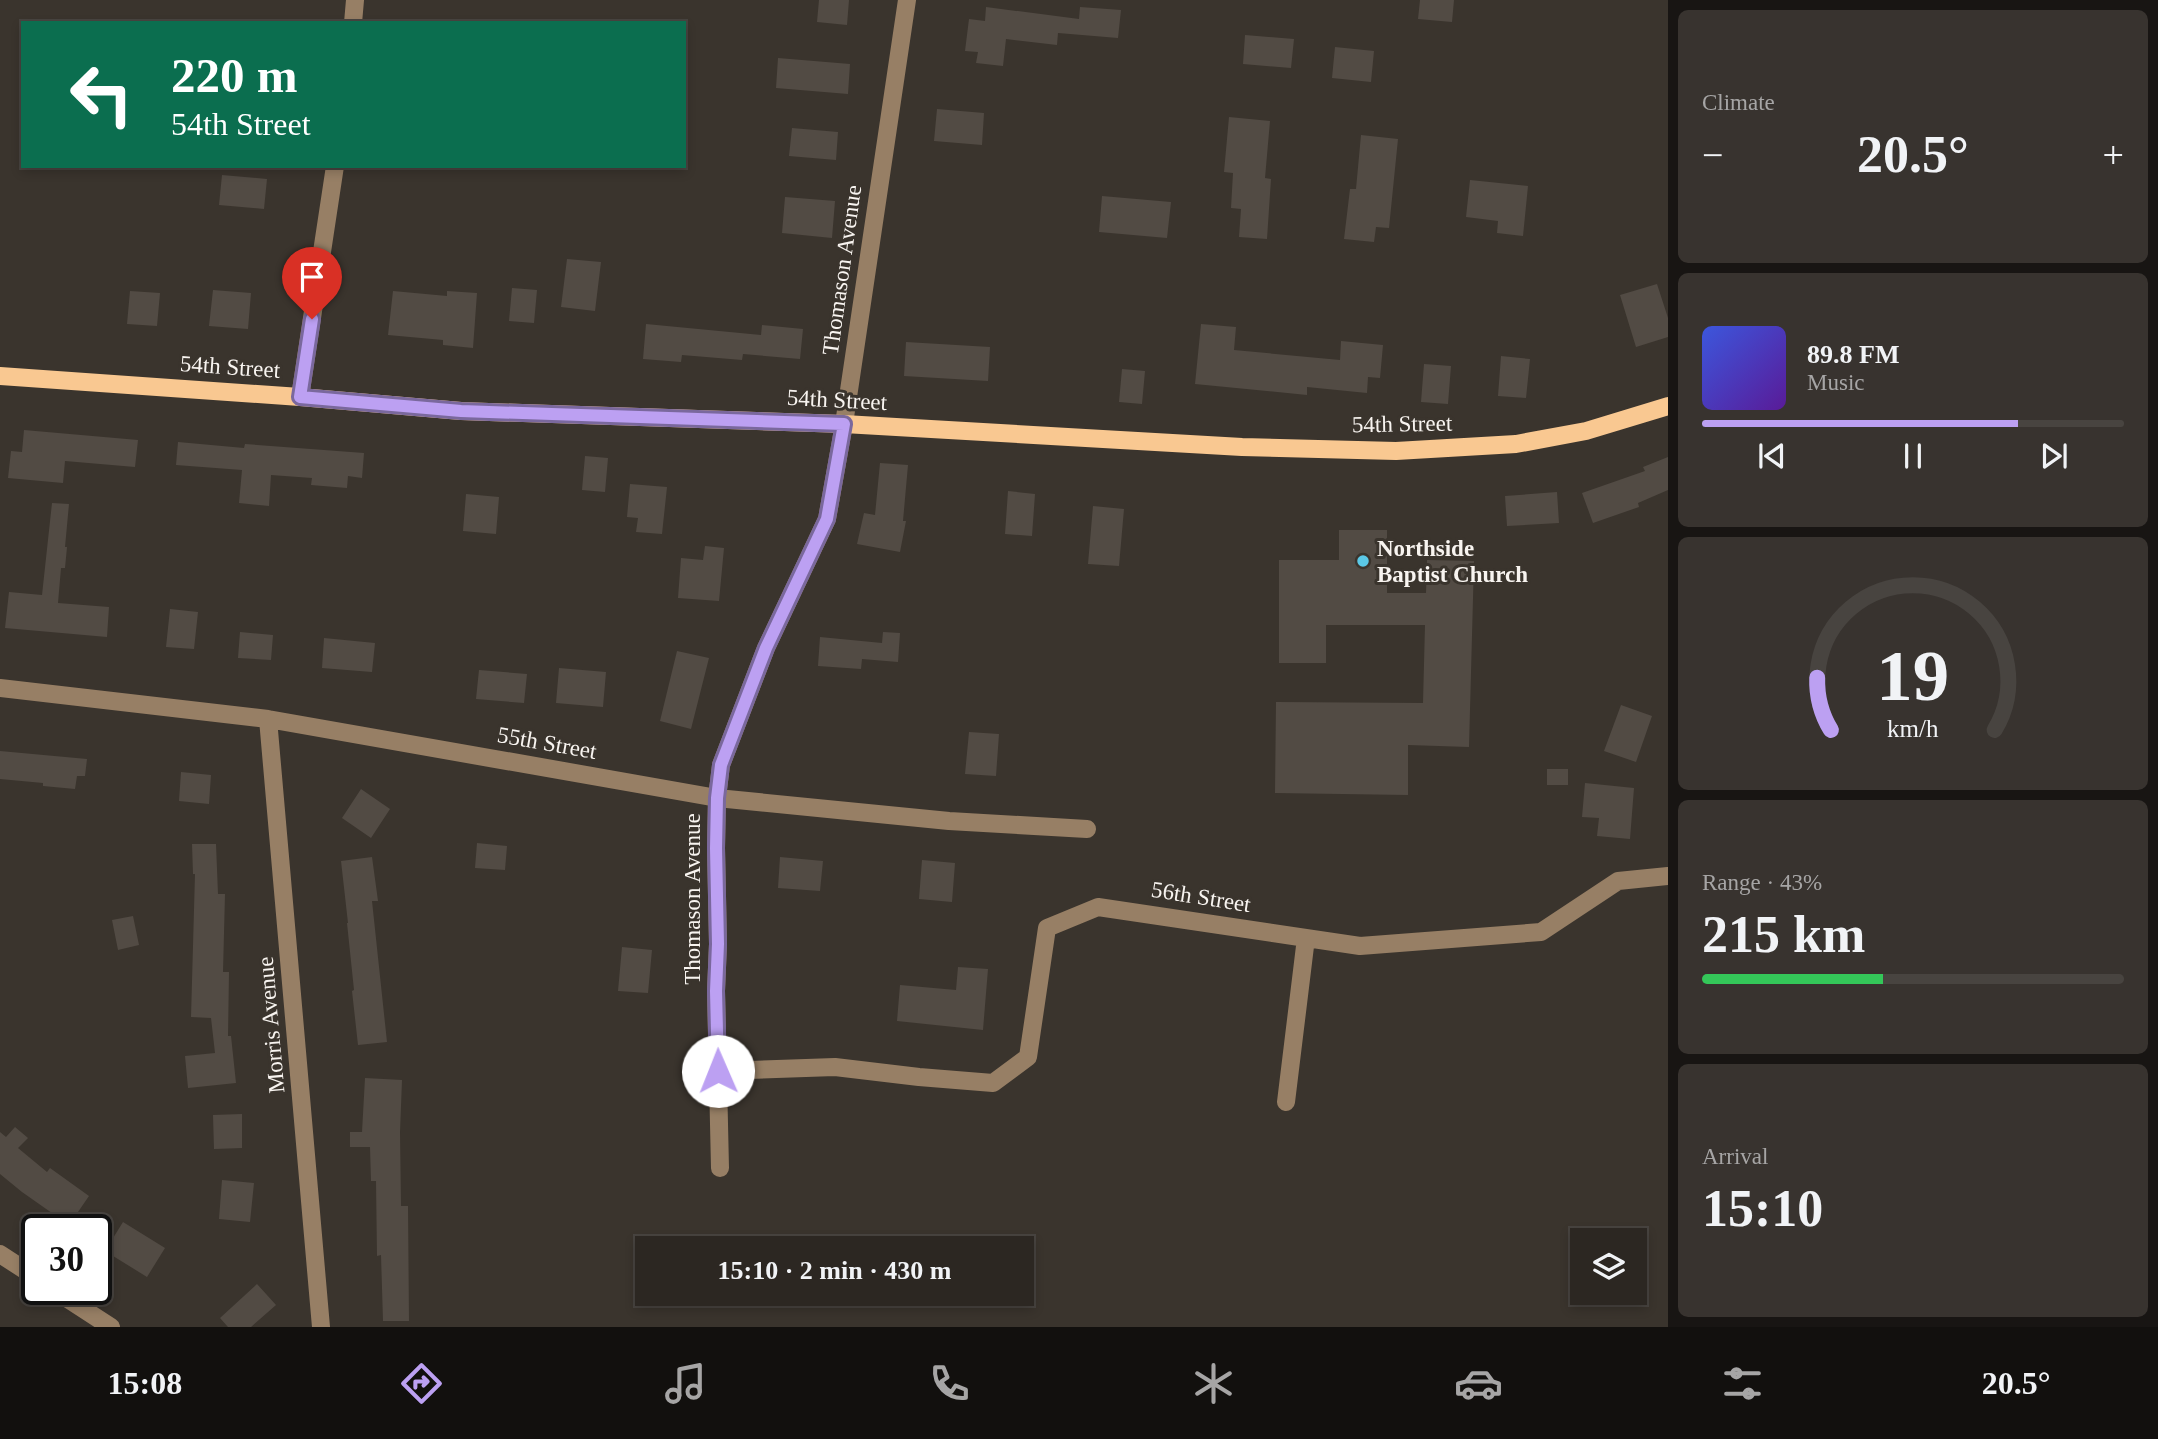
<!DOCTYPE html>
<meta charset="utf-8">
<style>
body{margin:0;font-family:Georgia,serif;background:#38332f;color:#f1f3f6;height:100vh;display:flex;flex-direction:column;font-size:26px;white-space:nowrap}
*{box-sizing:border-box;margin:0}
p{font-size:23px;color:#a6a5a5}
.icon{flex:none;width:38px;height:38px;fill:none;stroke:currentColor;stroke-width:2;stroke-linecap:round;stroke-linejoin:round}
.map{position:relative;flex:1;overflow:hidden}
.details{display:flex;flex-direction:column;gap:10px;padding:10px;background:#181513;width:490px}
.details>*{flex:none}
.banner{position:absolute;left:21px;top:21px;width:665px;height:147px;border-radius:0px;box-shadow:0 4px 10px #0003,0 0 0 2px #484440;background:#0b6e4f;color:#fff;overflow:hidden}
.tools{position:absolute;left:1570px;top:1228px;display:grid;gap:14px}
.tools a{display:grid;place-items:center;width:77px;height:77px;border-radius:0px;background:#2c2722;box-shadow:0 4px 10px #0003,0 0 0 2px #484440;font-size:35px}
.speed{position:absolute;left:21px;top:1214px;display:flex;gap:14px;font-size:35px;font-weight:700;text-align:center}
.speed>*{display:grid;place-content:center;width:91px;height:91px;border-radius:50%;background:#2c2722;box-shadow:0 4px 10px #0003,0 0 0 2px #484440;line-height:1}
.speed .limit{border:4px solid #111;border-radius:10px;background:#fff;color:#111}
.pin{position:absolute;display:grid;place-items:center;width:60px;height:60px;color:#fff;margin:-72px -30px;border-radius:50% 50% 50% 0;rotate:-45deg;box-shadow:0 0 7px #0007}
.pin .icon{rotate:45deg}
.me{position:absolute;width:77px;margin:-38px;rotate:359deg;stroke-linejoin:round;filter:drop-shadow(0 0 5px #0008)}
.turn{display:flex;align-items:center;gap:24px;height:147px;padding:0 35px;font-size:32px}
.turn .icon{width:91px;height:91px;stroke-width:2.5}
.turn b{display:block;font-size:49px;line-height:60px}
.big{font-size:52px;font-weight:700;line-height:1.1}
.details .widget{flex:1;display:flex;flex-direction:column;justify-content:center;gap:10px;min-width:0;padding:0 24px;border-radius:10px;background:#38332f}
.details .dial{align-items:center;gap:0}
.dial svg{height:182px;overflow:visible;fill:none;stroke:#484440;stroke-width:7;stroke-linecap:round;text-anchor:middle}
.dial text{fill:#f1f3f6;stroke:none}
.song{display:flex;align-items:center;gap:21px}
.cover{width:84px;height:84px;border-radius:10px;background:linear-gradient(135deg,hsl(230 70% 55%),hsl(270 70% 35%))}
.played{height:7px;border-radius:4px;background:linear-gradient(90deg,#bca0f2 75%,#484440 75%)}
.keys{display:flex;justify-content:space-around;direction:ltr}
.heat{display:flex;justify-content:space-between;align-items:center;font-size:38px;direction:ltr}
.charge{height:10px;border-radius:5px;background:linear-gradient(90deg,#34c759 43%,#484440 0)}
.trip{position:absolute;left:635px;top:1236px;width:399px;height:70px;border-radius:0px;background:#2c2722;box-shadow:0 4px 10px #0003,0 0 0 2px #484440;font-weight:700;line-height:70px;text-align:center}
.dock{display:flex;height:112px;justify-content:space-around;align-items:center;background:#12100e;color:#a6a5a5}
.dock .icon{width:49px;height:49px}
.dock .current{color:#bca0f2}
.dock b{font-size:32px;color:#f1f3f6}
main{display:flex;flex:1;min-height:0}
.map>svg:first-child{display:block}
.building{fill:#524b44}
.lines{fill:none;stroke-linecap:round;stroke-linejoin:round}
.minor{stroke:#977f65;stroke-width:18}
.major{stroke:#f9c891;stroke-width:18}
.route-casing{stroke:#7a689d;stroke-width:18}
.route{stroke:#bca0f2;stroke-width:12}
.poi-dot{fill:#5bc8e6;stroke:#3a342d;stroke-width:2.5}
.labels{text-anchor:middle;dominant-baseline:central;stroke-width:6;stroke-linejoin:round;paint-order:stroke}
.street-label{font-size:23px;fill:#f8f4f0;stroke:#3a342d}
.poi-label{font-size:23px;font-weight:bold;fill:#f8f4f0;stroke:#3a342d;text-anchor:start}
</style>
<main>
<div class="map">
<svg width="1668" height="1327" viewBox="0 0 1668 1327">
<rect width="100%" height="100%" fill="#3a342d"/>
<path class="building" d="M 819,0 L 849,0 L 847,25 L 817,22 Z
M 1420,0 L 1454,0 L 1452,22 L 1418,19 Z
M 986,7 L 1079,19 L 1080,7 L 1121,10 L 1118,38 L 1058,33 L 1057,45 L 1006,39 L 1003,66 L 976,63 L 978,52 L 965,51 L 969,19 L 985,21 Z
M 1245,35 L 1294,39 L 1291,68 L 1243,64 Z
M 1335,47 L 1374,51 L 1371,82 L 1332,78 Z
M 778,58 L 850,64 L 848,94 L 776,88 Z
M 937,109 L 984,113 L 982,145 L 934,141 Z
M 1229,117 L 1270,121 L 1265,178 L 1271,179 L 1267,239 L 1239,237 L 1241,209 L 1231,208 L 1233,173 L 1224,172 Z
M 792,128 L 838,132 L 836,160 L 789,156 Z
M 1361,135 L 1398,139 L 1389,228 L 1376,227 L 1374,242 L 1344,239 L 1350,189 L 1356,189 Z
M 222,175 L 267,179 L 264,209 L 219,205 Z
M 1470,180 L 1528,186 L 1523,236 L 1497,233 L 1498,221 L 1466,217 Z
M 1102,196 L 1171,202 L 1167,238 L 1099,232 Z
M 785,197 L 835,201 L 832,238 L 782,233 Z
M 567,259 L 601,262 L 595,311 L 561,307 Z
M 1657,284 L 1668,318 L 1668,337 L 1636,347 L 1620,295 Z
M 512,288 L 537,290 L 534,323 L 509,321 Z
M 213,290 L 251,293 L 248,329 L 209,326 Z
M 130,291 L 160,293 L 157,326 L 127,324 Z
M 393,291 L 447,296 L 447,291 L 477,293 L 473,348 L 443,345 L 443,340 L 388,335 Z
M 646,324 L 761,335 L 762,325 L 803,329 L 800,359 L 743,354 L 742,360 L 682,355 L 681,362 L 643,359 Z
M 1201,324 L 1236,327 L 1234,350 L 1340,360 L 1341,341 L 1383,345 L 1380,378 L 1368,377 L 1367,393 L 1307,387 L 1307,395 L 1195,384 Z
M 906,342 L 990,347 L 988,381 L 904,376 Z
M 1501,356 L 1530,359 L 1526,398 L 1498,396 Z
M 1424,364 L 1451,366 L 1448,404 L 1421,402 Z
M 1122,369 L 1145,371 L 1142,404 L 1119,402 Z
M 24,430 L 138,440 L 135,467 L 65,461 L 63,483 L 8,478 L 11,451 L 22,452 Z
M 178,442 L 244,448 L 245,444 L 364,453 L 362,478 L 348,476 L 347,488 L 311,485 L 312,478 L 271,475 L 269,506 L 239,503 L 242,470 L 176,465 Z
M 585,456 L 608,458 L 605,492 L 582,490 Z
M 1668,457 L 1668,490 L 1638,503 L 1639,507 L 1593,523 L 1582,493 L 1645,471 L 1643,467 Z
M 880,463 L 908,465 L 903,521 L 906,521 L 900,552 L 857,544 L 864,513 L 875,515 Z
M 630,484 L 667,487 L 662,534 L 636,532 L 638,518 L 627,517 Z
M 1008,491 L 1035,494 L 1032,536 L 1005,534 Z
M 1557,492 L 1559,523 L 1507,526 L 1505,496 Z
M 466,494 L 499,497 L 496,534 L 463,531 Z
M 52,503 L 69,504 L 65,547 L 67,547 L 65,568 L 61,568 L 58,603 L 109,607 L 107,637 L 5,628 L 9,592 L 42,595 Z
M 1093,506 L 1124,509 L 1119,566 L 1088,564 Z
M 1339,530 L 1387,530 L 1387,593 L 1426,593 L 1427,560 L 1474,561 L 1469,747 L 1408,745 L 1408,795 L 1275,793 L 1276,702 L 1423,703 L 1425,625 L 1326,625 L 1326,663 L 1279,663 L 1279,560 L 1339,560 Z
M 705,546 L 724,548 L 719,601 L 678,598 L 681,558 L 703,560 Z
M 170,609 L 198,612 L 194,649 L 166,647 Z
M 240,632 L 273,635 L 271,660 L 238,658 Z
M 883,632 L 900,633 L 898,662 L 862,659 L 861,669 L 818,666 L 820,637 L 882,643 Z
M 324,638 L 375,643 L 372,672 L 322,668 Z
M 677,651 L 709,658 L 691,729 L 660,721 Z
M 559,668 L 606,672 L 603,707 L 556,703 Z
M 479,670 L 527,674 L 524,703 L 476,699 Z
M 1621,705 L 1652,716 L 1636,762 L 1604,751 Z
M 969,732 L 999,734 L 996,776 L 965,774 Z
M 0,751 L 87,759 L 85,776 L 77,776 L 75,789 L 43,786 L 43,783 L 0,779 Z
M 1547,769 L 1568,769 L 1568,785 L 1547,785 Z
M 181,772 L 211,775 L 209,804 L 179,801 Z
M 1585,783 L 1634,788 L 1630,839 L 1597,836 L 1599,818 L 1582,817 Z
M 361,789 L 390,809 L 371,838 L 342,818 Z
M 477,843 L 507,846 L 505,870 L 475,868 Z
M 192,844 L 216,844 L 218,894 L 225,894 L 223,972 L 229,972 L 228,1036 L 231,1036 L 236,1083 L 188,1088 L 185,1056 L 215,1053 L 211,1018 L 191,1017 L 195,874 L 193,874 Z
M 372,857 L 378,901 L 372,901 L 387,1042 L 358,1045 L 352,991 L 354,990 L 347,923 L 348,923 L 341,861 Z
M 780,857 L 823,861 L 820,891 L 778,888 Z
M 922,860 L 955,863 L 952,902 L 919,899 Z
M 133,916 L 139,945 L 118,950 L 112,920 Z
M 622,947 L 652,950 L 648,993 L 618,991 Z
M 958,967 L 988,969 L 983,1030 L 897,1021 L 900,985 L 956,990 Z
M 365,1078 L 402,1080 L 400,1132 L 401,1206 L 408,1206 L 409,1321 L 383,1321 L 381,1255 L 377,1256 L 376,1181 L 371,1181 L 370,1147 L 350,1147 L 350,1132 L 362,1132 Z
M 242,1114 L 242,1148 L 214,1149 L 213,1115 Z
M 15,1127 L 28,1138 L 18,1148 L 47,1172 L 50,1168 L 89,1196 L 69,1225 L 22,1192 L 0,1174 L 0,1132 L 6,1137 Z
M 222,1180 L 254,1183 L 250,1222 L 219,1219 Z
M 123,1222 L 165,1248 L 147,1277 L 105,1251 Z
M 257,1284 L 276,1305 L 251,1327 L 228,1327 L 220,1318 Z"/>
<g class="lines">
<path class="minor" d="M 353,23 L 355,0
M 300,397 L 335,166
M 0,688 L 268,719 L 717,798 L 949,821 L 1087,829
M 268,719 L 321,1327
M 718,1071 L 835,1067 L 919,1077 L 993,1083 L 1028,1057 L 1047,928 L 1098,907 L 1360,946 L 1541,932 L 1618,881 L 1668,876
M 1286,1102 L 1306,938
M 720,1168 L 716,991 L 718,944 L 716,848 L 717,798 L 721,765 L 766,648 L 827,519 L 844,424 L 907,0
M 0,1254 L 37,1278
M 54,1290 L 111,1327"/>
<path class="major" d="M 0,376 L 300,397 L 461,411 L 844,424 L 1242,447 L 1396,451 L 1516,444 L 1586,431 L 1668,406"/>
</g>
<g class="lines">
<g class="route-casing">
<path id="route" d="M 312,319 L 300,397 L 461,411 L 844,424 L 827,519 L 766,648 L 721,765 L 717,798 L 716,848 L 718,944 L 716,991 L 718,1071"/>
</g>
<use href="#route" class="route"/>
</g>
<circle class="poi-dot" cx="1363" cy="561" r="7"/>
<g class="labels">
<g class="street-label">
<text transform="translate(842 270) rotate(-82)">Thomason Avenue</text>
<text transform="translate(230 367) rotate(4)">54th Street</text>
<text transform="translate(837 400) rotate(3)">54th Street</text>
<text transform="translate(1402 424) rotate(-1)">54th Street</text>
<text transform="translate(547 743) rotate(10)">55th Street</text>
<text transform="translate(1201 897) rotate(9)">56th Street</text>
<text transform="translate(692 899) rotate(-90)">Thomason Avenue</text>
<text transform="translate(271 1025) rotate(-95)">Morris Avenue</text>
</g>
<g class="poi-label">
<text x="1377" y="548">Northside<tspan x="1377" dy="26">Baptist Church</tspan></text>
</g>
</g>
</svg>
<div class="tools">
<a><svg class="icon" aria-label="layers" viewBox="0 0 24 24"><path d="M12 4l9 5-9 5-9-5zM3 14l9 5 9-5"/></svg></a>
</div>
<div class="speed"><div class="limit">30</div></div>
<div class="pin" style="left:312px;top:319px;background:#d93025"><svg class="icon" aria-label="arrive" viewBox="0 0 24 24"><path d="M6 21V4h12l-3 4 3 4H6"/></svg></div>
<svg class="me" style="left:718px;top:1071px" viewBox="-20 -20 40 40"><circle r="19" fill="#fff"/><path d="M0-13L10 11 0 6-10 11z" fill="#bca0f2"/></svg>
<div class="trip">15:10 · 2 min · 430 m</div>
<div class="banner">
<div class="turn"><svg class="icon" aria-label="left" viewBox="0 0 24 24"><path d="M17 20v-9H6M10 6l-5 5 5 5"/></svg><div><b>220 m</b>54th Street</div></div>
</div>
</div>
<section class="details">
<div class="widget"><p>Climate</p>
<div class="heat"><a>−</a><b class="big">20.5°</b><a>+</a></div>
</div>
<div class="widget">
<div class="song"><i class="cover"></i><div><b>89.8 FM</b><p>Music</p></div></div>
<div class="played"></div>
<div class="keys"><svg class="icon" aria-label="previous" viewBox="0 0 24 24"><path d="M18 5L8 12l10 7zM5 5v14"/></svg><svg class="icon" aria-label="pause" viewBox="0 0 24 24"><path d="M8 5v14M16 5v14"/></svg><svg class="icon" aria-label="next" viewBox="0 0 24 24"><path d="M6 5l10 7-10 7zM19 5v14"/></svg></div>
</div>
<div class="widget dial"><svg viewBox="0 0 100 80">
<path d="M14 69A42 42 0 1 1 86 69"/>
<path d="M14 69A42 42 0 0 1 8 46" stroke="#bca0f2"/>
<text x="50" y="56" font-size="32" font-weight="700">19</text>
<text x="50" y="72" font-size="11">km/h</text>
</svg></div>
<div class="widget"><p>Range · 43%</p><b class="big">215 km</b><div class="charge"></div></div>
<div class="widget"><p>Arrival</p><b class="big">15:10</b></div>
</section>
</main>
<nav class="dock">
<b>15:08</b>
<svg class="icon current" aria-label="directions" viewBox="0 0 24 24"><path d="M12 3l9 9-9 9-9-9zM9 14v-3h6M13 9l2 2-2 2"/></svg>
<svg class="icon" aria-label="music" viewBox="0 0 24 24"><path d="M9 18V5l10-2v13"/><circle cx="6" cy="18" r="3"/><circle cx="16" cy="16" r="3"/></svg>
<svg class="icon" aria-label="phone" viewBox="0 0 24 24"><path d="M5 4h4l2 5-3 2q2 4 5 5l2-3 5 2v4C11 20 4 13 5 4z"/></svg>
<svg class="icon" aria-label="climate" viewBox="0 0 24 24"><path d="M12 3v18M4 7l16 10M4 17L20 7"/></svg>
<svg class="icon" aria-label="car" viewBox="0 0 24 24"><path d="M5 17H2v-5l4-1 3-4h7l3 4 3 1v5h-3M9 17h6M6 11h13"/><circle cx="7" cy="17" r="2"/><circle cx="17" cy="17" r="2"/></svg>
<svg class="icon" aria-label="filters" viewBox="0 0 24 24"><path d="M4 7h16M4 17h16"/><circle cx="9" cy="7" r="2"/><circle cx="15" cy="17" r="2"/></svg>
<b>20.5°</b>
</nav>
